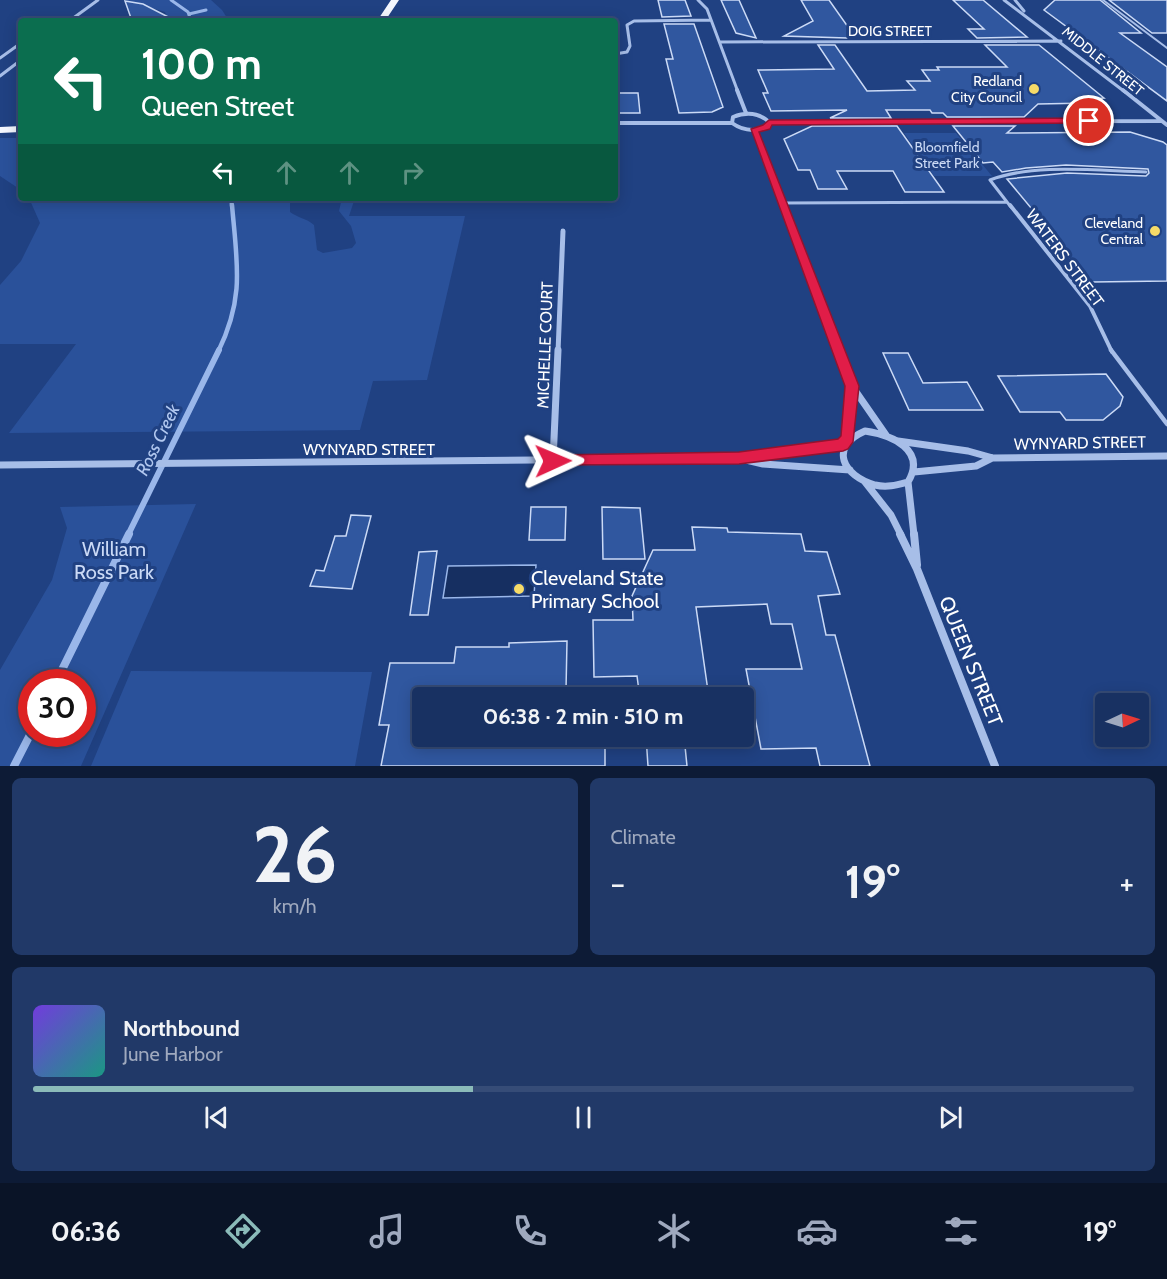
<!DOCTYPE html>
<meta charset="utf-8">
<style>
body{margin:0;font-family:Cabin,sans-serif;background:#213968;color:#f1f3f6;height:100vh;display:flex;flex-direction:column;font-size:22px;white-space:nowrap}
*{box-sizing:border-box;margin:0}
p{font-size:20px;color:#9fa9be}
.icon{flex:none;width:33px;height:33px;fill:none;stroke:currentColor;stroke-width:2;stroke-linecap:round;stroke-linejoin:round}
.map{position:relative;height:766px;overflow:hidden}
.panel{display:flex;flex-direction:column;gap:12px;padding:12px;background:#0d1b36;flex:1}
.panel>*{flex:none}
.guide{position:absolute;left:18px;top:18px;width:600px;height:183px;border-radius:6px;box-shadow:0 3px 15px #0003,0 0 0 2px #364c77;background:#0b6e4f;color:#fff;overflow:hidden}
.needle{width:39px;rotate:86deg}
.tools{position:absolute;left:1095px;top:693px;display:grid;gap:12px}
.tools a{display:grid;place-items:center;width:54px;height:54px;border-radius:6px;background:#183162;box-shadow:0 3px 15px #0003,0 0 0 2px #364c77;font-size:30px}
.speed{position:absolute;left:18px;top:669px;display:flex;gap:12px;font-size:30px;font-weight:700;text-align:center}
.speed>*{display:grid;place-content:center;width:78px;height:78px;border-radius:50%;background:#183162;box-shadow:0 3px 15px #0003,0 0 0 2px #364c77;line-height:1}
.speed .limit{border:9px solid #d22;background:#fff;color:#111}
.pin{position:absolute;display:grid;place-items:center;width:51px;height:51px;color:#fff;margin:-26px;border:3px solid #fff;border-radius:50%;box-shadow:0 2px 6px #0007}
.me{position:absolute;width:66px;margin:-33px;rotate:89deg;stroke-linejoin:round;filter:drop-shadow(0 0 4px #0008)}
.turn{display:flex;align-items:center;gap:21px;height:126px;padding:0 24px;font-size:27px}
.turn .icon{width:78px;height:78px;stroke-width:2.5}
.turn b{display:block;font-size:42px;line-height:51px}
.lanes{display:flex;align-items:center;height:57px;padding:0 24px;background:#0003;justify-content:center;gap:30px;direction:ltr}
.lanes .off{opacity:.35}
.big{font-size:45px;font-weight:800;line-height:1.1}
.panel .card{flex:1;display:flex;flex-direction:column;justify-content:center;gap:9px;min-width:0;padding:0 21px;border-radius:9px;background:#213968}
.panel .dial{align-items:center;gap:0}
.dial b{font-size:78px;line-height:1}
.song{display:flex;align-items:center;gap:18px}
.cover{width:72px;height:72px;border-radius:9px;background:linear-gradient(135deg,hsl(260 70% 55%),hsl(170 70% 35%))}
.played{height:6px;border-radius:3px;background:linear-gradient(90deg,#8bbbb9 40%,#364c77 40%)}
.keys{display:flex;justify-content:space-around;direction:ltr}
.heat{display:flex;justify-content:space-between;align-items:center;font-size:33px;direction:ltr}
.panel .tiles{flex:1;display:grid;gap:12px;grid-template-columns:1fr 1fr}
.card:last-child{grid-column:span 2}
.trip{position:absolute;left:412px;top:687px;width:342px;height:60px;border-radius:6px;background:#183162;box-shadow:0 3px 15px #0003,0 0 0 2px #364c77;font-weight:800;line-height:60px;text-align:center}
.tabs{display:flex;height:96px;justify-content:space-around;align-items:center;background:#0a1427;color:#9fa9be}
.tabs .icon{width:42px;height:42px}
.tabs .selected{color:#8bbbb9}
.tabs b{font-size:27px;color:#f1f3f6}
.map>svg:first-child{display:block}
.green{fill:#2a519a;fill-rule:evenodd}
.water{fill:#162f61;stroke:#9ab7ea;stroke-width:1.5}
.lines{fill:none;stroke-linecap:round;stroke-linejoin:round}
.stream-far4{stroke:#9ab7ea;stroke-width:3}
.stream-far3{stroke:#9ab7ea;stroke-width:4}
.stream-far2{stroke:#9ab7ea;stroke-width:4.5}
.stream-far1{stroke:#9ab7ea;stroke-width:6}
.stream{stroke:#9ab7ea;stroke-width:8}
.building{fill:#30579f;stroke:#cbdaf6;stroke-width:1.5}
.service-far3{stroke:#a7bee8;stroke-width:2}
.service-far2{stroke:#a7bee8;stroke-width:3}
.service-far1{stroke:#a7bee8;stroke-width:4}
.service{stroke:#a7bee8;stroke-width:4.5}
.minor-far4{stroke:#a7bee8;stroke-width:3}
.minor-far3{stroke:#a7bee8;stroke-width:4}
.minor-far2{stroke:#a7bee8;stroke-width:5}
.minor-far1{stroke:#a7bee8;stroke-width:7}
.minor{stroke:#a7bee8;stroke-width:8}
.trunk{fill:#f4f7fe;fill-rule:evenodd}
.route{fill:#e11d48;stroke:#92132f;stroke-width:1.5}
.poi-dot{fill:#f6db68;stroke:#204182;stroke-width:2}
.labels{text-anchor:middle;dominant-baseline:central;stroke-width:6;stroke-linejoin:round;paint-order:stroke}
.far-street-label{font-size:14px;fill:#fff;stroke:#204182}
.far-poi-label{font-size:14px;fill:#fff;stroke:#204182;text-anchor:end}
.far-park-label{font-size:14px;fill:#cbdaf6;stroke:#204182}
.street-label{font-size:16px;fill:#fff;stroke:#204182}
.water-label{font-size:18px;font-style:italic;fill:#b2c8f0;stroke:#204182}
.near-park-label{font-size:20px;fill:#cbdaf6;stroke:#204182}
.near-poi-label{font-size:20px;fill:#fff;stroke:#204182;text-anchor:start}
.near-street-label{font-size:20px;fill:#fff;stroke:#204182}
</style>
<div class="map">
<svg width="1167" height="766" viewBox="0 0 1167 766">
<rect width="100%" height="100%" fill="#204182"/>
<path class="green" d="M 126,0 L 211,0 L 222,10 L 229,21 L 169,21 L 165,12 Z
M 904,133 L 956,133 L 992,176 L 934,176 Z
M 0,138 L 21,138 L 21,190 L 0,176 Z
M 29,198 L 290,198 L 290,212 C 298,218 306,218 314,225 L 317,250 L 323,253 L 352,248 L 356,243 L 351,226 L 339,211 L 342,198 L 355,198 L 349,216 L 465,216 L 427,380 L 373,381 L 360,430 L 9,433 L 76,344 L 0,344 L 0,285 L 21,261 L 40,223 Z
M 196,504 L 81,766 L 0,766 L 0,670 L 52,580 L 67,528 L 60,507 ZM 32,682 L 82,682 L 82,734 L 32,734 Z
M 131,671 L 372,672 L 355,766 L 91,766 Z"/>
<path class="water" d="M 536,565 L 534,596 L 443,598 L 448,566 Z"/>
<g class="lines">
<path class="stream-far4" d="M 171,0 L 188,12 L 191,21
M 189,14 L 206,10
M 174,21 L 184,21"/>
<path class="stream-far3" d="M 231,198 L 232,207"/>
<path class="stream-far2" d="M 218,352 C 245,297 237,264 232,205"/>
<path class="stream-far1" d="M 128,535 L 219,350"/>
<path class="stream" d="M 56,682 L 129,534
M 14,766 L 32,731"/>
</g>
<path class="building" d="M 658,0 L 685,0 L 691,16 L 662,17 Z
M 721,0 L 739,0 L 756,38 L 736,33 Z
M 801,0 L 829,0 L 853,34 L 847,38 L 784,36 L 813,21 Z
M 953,0 L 983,0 L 1027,37 L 977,38 L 968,29 L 984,29 Z
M 1055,0 L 1100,0 L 1141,33 L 1120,33 L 1167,67 L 1167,101 L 1044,10 Z
M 1109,0 L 1167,0 L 1167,33 L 1152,33 Z
M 125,1 L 143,4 L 176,21 L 132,21 Z
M 664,24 L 694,24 L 723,107 L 712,112 L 679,113 L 666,59 L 673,59 Z
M 818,45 L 835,45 L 867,91 L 915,90 L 907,81 L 930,81 L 922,70 L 939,70 L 937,67 L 1007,67 L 985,45 L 1039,45 L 1104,98 L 1085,99 L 1088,103 L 1038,104 L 1024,117 L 947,117 L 943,113 L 932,113 L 930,110 L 886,110 L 891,118 L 830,118 L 847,110 L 771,111 L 763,93 L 768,93 L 758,70 L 834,69 Z
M 615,93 L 638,93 L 640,113 L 615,113 Z
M 812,126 L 897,126 L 944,192 L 905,192 L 893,171 L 837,171 L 847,189 L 818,189 L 810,170 L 798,170 L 784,139 Z
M 953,126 L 1015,126 L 1007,133 L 1130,132 L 1163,142 L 1167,145 L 1167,281 L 1092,282 L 1059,247 L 1061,244 L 1007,179 L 1067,173 L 1146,176 L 1149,173 L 1148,169 L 1066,165 L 1026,168 L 1002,172 L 993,162 L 983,163 Z
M 883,353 L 908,353 L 923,383 L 967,382 L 983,410 L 909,410 Z
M 1106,374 L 1123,397 L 1120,406 L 1103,420 L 1066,420 L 1060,412 L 1020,412 L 998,376 Z
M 531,507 L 566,507 L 565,540 L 529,540 Z
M 602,507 L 640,508 L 645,559 L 603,559 Z
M 351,515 L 371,516 L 352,589 L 310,586 L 316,570 L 324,571 L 335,536 L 346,536 Z
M 692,527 L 727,528 L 728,532 L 801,534 L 805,551 L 827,552 L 840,594 L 818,596 L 826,635 L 835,635 L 870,766 L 820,766 L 816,748 L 761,749 L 746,669 L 802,669 L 792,624 L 771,624 L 767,604 L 696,607 L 709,698 L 664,698 L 663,691 L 639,691 L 637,676 L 594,677 L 593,620 L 633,620 L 632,596 L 653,550 L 695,550 Z
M 437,551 L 428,615 L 410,615 L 419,552 Z
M 567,641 L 566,690 L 493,690 L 492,698 L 423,698 L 423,736 L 605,736 L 605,766 L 381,766 L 389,725 L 379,725 L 390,663 L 454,663 L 456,647 L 509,647 L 509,643 Z
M 646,736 L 684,736 L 687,766 L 648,766 Z"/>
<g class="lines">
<path class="service-far3" d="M 1103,0 L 1167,48"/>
<path class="service-far2" d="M 1007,202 L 990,180 C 1033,163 1099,171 1146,172
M 783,203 L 1007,202 L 1011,207"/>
<path class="service-far1" d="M 1010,205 L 1090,306 L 1112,352"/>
<path class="service" d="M 1111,350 L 1167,424"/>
<path class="minor-far4" d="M 698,0 L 707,9 L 738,92
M 1004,0 L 1125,92
M 1015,0 L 1024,11
M 60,21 L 72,19 L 98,0
M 720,42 L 1061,41
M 615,54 L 627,52 L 630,46 L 627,25 L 634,21 L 711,20
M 0,58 L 21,43
M 0,76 L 21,60"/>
<path class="minor-far3" d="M 737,90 L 746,113
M 1123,90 L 1167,125
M 769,122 L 1161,121
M 615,123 L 732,123
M 732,123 L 733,117 C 746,112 758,112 769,122
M 732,123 C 743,131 754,132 767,127 L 769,122
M 754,131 L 783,207"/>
<path class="minor-far2" d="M 783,205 L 839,352
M 558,352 L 563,231"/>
<path class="minor-far1" d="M 838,350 L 852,386 L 886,435
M 865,431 C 892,435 927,450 908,482 C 897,485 887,488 875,485 C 843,476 828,447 865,431 Z
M 848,438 L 852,386
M 898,441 L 968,451 L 993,458 L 1167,456
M 742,459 L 763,464 L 850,470
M 553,461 L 558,350
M 0,465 L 739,458 L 843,445
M 914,472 L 976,466 L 992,458
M 865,482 L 891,515 L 901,535
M 908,482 L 914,535"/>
<path class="minor" d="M 900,534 L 917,569 L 995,766
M 914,534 L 917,565"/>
<path class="trunk" d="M 391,0 L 399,0 L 385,21 L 377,21 Z
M 21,126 L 21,132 L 0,133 L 0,127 Z"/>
</g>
<path class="route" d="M 1089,118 L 1092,119 L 1092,123 L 772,125 L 770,129 L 759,132 L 859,386 L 853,442 L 848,449 L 843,451 L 739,464 L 548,465 L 546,461 L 553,455 L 739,452 L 838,439 L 841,436 L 845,386 L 751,129 L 763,125 L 769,120 Z"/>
<g class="poi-dot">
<circle cx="1034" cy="89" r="6"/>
<circle cx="1155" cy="231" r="6"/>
<circle cx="519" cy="589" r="6"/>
</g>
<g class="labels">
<g class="far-street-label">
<text x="890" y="31">DOIG STREET</text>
<text transform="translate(1103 61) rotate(39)">MIDDLE STREET</text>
</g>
<g class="far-poi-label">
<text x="1022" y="81">Redland<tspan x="1022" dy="16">City Council</tspan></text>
<text x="1143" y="223">Cleveland<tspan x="1143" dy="16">Central</tspan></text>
</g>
<g class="far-park-label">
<text x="947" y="147">Bloomfield<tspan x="947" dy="16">Street Park</tspan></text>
</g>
<g class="street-label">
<text transform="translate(1065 258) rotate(53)">WATERS STREET</text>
<text transform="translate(545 345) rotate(-88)">MICHELLE COURT</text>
<text transform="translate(1080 443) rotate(-1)">WYNYARD STREET</text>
<text x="369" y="449">WYNYARD STREET</text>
</g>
<g class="water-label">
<text transform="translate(158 440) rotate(-64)">Ross Creek</text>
</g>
<g class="near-park-label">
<text x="114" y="549">William<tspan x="114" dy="23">Ross Park</tspan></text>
</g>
<g class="near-poi-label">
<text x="531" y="578">Cleveland State<tspan x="531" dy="23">Primary School</tspan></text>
</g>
<g class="near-street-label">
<text transform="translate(971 661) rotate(68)">QUEEN STREET</text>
</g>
</g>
</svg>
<div class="tools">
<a><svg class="needle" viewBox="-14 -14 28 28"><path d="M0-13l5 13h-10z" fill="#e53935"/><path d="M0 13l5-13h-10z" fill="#9fa9be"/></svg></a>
</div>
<div class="speed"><div class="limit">30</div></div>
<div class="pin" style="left:1089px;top:121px;background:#d93025"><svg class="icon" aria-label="arrive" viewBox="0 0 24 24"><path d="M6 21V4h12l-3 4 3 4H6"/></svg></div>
<svg class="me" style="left:553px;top:461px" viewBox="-20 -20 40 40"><path d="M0-17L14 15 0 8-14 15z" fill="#e11d48" stroke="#fff" stroke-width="4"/></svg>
<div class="trip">06:38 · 2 min · 510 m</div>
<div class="guide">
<div class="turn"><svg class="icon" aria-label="left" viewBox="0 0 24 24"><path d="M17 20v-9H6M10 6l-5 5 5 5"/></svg><div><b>100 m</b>Queen Street</div></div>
<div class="lanes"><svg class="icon" aria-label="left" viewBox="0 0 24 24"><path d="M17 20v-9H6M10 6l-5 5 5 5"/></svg><svg class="icon off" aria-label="ahead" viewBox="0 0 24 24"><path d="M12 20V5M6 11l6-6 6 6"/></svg><svg class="icon off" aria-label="ahead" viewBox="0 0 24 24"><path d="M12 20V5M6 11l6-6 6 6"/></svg><svg class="icon off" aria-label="right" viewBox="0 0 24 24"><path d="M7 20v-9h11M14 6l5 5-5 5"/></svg></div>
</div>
</div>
<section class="panel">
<div class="tiles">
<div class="card dial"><b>26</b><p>km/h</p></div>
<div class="card"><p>Climate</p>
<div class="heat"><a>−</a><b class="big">19°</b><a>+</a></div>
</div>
<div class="card">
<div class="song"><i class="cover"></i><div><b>Northbound</b><p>June Harbor</p></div></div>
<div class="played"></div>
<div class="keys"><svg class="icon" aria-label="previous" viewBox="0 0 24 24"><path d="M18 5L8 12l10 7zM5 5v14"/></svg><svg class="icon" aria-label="pause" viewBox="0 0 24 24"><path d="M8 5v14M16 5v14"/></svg><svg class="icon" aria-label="next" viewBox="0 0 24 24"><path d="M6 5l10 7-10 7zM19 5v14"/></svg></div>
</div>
</div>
</section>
<nav class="tabs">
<b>06:36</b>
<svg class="icon selected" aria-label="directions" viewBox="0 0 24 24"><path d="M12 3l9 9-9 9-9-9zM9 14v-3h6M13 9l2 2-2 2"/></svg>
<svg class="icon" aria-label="music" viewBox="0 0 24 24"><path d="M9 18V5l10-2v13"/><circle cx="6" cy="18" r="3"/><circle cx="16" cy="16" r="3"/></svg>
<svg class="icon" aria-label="phone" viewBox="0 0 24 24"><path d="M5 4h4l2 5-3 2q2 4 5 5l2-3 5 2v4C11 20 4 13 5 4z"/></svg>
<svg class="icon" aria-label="climate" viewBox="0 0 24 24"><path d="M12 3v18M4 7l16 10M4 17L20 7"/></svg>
<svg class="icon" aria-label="car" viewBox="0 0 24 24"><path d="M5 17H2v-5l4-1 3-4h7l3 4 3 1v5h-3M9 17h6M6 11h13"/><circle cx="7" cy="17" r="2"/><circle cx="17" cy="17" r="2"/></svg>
<svg class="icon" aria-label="filters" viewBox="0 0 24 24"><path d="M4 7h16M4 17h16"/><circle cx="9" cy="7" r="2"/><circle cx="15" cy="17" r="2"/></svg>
<b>19°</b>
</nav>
